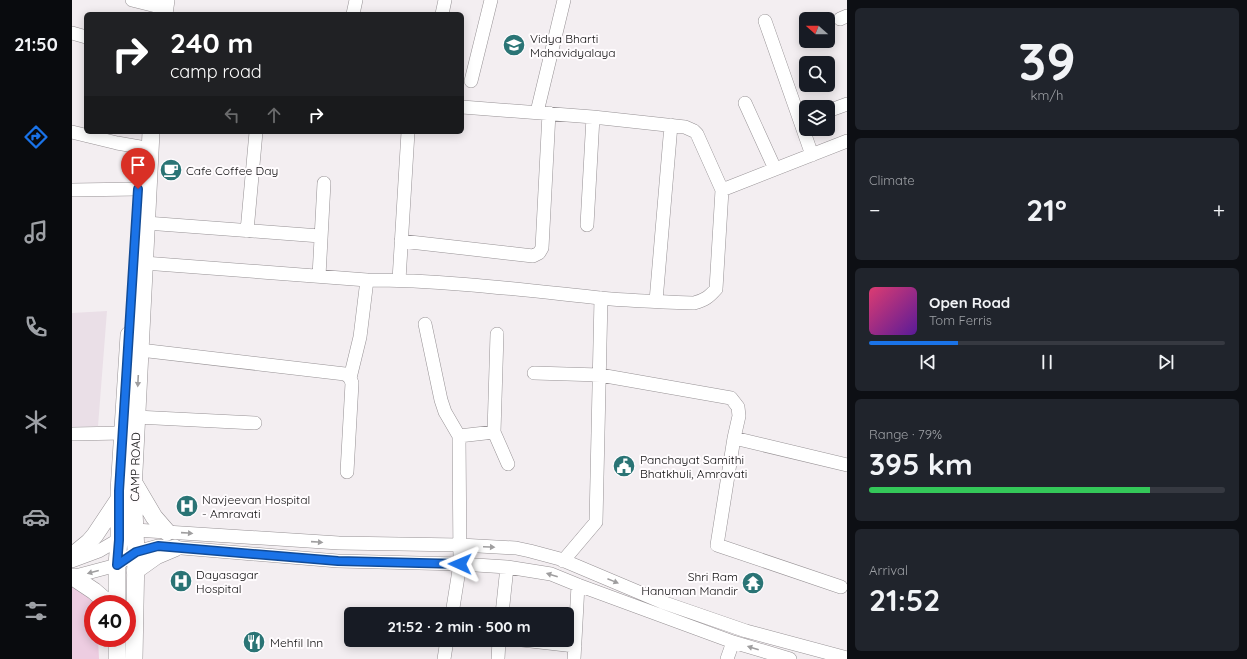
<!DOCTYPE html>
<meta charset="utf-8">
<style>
body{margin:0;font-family:Quicksand,sans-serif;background:#20242c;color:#f1f3f6;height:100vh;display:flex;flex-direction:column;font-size:15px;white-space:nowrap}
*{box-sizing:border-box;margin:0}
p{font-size:13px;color:#9ea1a6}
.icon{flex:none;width:22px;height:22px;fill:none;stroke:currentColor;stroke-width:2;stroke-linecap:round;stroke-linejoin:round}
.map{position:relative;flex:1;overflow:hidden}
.details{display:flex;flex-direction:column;gap:8px;padding:8px;background:#0d0f14;width:400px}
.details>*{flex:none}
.hud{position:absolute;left:12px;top:12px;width:380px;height:122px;border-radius:6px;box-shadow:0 2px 10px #0003;background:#202124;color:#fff;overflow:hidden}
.needle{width:26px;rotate:291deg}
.tools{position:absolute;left:727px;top:12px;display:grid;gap:8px}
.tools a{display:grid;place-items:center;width:36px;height:36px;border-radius:6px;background:#171b24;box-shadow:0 2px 10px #0003;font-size:20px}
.speed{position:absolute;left:12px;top:595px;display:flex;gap:8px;font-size:20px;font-weight:700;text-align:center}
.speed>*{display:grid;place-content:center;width:52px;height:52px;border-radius:50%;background:#171b24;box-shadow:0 2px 10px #0003;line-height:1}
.speed .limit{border:6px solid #d22;background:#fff;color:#111}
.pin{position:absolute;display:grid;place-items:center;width:34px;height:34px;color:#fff;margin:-41px -17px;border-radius:50% 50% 50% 0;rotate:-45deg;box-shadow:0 0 4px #0007}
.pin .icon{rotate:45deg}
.me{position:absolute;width:44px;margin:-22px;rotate:271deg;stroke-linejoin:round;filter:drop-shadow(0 0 3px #0008)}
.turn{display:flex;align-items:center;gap:14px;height:84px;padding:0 20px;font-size:18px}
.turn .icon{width:52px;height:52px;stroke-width:2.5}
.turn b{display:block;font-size:28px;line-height:34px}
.lanes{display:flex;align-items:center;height:38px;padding:0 20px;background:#0003;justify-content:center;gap:20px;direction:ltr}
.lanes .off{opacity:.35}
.big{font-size:30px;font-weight:700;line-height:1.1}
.details .tile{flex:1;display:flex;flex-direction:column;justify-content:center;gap:6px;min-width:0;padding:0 14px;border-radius:6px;background:#20242c}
.details .dial{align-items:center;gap:0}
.dial b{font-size:52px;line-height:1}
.song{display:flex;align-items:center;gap:12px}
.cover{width:48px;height:48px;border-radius:6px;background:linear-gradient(135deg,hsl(340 70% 55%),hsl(270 70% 35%))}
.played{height:4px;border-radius:2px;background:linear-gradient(90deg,#1a73e8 25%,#363941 25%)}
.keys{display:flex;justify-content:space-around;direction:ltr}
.heat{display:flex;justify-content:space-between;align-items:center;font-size:22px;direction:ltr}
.charge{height:6px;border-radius:3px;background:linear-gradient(90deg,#34c759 79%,#363941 0)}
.trip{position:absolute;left:272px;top:607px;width:230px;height:40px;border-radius:6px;background:#171b24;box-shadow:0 2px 10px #0003;font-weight:700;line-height:40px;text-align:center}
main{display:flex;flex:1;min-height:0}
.menu{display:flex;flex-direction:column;width:72px;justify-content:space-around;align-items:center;background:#090b0e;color:#9ea1a6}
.menu .icon{width:28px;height:28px}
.menu .on{color:#1a73e8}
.menu b{font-size:18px;color:#f1f3f6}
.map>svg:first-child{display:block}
.built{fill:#eadfe7}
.green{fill:#edcde1}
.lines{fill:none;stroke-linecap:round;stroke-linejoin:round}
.minor-casing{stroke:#979295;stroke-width:14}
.major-casing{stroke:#979295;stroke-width:18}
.minor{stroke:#fff;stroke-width:13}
.major{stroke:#fff;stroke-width:17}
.oneway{fill:#9f9e9f}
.route-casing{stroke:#114b97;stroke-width:10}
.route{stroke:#1a73e8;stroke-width:7}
.labels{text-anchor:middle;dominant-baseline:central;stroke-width:4;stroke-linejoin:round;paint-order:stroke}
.poi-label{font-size:12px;fill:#0e0d0e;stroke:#fffcfe;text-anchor:start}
.street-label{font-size:12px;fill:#0e0d0e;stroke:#fffcfe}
</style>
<main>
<nav class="menu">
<b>21:50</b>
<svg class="icon on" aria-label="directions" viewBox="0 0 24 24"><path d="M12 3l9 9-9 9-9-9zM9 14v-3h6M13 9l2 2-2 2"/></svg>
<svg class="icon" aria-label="music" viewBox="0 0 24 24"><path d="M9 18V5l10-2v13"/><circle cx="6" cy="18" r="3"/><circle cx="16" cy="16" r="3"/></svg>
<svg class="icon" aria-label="phone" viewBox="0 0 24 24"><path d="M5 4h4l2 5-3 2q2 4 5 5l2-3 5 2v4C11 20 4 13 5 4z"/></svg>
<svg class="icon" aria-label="climate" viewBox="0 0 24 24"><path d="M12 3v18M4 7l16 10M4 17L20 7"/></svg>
<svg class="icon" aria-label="car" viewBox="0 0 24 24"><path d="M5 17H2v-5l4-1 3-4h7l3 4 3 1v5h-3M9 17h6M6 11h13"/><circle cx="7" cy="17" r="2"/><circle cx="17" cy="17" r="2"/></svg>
<svg class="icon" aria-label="filters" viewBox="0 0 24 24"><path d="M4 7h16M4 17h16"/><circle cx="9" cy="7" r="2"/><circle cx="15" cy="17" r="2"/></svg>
</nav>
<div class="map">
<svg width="775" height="659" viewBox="0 0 775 659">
<rect width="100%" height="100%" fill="#f3eef1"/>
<path class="built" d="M 35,311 L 26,426 L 0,427 L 0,313 Z"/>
<path class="green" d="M 25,583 L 26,604 L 21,604 L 21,638 L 26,638 L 27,659 L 0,659 L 0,584 Z"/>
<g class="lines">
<g class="minor-casing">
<path id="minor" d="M 60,0 L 84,6
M 281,14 L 284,0
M 370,14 L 373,0
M 768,19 L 775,16
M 693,21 L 740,155
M 0,33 L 14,37
M 399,81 L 419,0
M 673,103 L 703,169
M 756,111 L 775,104
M 465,112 L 492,0
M 0,132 L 45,143 L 68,147
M 0,190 L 66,189
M 650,190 L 775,141
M 74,223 L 248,236
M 515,225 L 521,117
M 175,231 L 184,132
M 329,241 L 461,256 L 467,253 L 470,248 L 477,113
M 72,263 L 295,280 C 373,280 451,290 528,298 C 559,301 591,302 622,303 C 633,300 637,297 644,289 L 650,190 L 625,134 L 622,131 L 613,127 L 521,117 L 390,107
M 247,276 L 252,183
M 327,280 L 336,132
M 584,301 L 599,125
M 353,324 L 369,400 L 373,412 L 387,436 L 388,564 L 380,614
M 425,334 L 422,432 L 436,464
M 68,350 L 273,374 L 278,378 L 280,383 L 275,472
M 462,373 L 528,375 L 659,398 L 666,407 L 667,416 L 662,438 L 645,545 L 769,587
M 278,378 L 288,337 L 295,280
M 64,417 L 183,423
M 0,434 L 51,433
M 387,436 L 422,432
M 662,438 L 775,465
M 0,561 L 27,551 L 63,530 L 267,543 L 388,545 L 444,548 L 458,551 L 488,559 L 590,602 L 674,631 L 775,658
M 491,561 L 524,522 L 529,298
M 0,577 L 45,565 L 64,552 L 86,546 L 266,561 L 388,564 L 435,567 L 479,574 L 506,585 L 661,642 L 718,659
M 430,614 L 435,567
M 450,640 L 503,646
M 372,659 L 375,640
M 426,659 L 427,640
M 502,659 L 506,585
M 655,659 L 661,642"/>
</g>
<g class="major-casing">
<path id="major" d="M 92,14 L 94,0
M 62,483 L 82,517 L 95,532
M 0,556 L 17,542 L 23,535 L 47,499
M 63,571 L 84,556 L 103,548
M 1,577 L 22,591 L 37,604
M 45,604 L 45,565 L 47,540 L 47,491 L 57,335
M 45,659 L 45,638
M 62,659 L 64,552 L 61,491 L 79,132"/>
</g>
<use href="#minor" class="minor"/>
<use href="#major" class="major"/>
</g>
<defs><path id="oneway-solid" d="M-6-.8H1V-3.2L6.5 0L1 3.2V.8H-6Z"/></defs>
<g class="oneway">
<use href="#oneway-solid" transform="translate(66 381) rotate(93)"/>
<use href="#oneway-solid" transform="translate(115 533) rotate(4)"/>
<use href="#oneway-solid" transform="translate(245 542) rotate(4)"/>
<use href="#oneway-solid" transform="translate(417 547) rotate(2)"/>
<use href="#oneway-solid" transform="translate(21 572) rotate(165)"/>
<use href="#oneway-solid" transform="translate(480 575) rotate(-163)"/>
<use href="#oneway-solid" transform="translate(541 581) rotate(22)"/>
<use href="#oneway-solid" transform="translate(681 648) rotate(-163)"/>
</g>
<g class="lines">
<g class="route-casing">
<path id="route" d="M 66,189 L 47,491 L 47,540 L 45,565 L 64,552 L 86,546 L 266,561 L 388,564"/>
</g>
<use href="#route" class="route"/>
</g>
<defs>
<g id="university-disc" transform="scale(1.15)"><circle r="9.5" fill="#2a7475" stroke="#fffcfe"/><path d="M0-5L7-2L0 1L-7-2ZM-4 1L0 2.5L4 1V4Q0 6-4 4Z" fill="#fff"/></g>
<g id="cafe-disc" transform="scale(1.15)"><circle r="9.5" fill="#2a7475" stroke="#fffcfe"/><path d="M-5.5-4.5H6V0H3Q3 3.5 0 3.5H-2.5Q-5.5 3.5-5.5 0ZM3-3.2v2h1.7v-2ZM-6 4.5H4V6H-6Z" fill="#fff"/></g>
<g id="civic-disc" transform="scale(1.15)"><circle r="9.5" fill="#2a7475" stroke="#fffcfe"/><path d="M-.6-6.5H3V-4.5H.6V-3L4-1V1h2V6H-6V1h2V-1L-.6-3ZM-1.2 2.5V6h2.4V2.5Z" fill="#fff"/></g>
<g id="hospital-disc" transform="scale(1.15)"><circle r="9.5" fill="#2a7475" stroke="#fffcfe"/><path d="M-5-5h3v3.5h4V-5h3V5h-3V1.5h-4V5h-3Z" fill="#fff"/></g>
<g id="temple-disc" transform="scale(1.15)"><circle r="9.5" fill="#2a7475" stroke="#fffcfe"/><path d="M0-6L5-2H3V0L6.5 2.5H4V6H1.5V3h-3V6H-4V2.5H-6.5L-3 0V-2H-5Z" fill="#fff"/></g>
<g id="restaurant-disc" transform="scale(1.15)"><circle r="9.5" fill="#2a7475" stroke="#fffcfe"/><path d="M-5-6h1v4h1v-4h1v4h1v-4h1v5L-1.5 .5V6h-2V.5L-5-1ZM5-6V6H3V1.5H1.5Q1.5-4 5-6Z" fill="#fff"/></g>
</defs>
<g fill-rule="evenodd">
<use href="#university-disc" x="442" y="45"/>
<use href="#cafe-disc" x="99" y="170"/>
<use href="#civic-disc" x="552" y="466"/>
<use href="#hospital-disc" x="115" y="506"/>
<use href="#hospital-disc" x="109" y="581"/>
<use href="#temple-disc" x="681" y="583"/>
<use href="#restaurant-disc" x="182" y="642"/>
</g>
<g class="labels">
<g class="poi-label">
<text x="458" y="38">Vidya Bharti<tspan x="458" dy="14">Mahavidyalaya</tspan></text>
<text x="114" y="170">Cafe Coffee Day</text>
<text x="568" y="459">Panchayat Samithi<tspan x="568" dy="14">Bhatkhuli, Amravati</tspan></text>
<text x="130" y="499">Navjeevan Hospital<tspan x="130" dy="14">- Amravati</tspan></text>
<text x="124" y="574">Dayasagar<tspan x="124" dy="14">Hospital</tspan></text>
<text x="666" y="576" text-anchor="end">Shri Ram<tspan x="666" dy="14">Hanuman Mandir</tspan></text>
<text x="198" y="642">Mehfil Inn</text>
</g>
<g class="street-label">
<text transform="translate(63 467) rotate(-89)">CAMP ROAD</text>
</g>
</g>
</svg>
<div class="tools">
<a><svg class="needle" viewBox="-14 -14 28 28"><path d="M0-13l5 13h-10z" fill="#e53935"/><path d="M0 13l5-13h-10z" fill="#9ea1a6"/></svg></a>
<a><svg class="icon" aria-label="search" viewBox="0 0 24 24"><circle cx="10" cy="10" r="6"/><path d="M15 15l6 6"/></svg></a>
<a><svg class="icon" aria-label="layers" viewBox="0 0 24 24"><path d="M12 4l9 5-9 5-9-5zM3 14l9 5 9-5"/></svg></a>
</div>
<div class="speed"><div class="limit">40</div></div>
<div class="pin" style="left:66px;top:189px;background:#d93025"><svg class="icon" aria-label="arrive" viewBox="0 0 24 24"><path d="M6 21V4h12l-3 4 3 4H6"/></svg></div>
<svg class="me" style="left:388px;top:564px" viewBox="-20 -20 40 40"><path d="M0-17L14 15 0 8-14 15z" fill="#1a73e8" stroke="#fff" stroke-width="4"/></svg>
<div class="trip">21:52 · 2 min · 500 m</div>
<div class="hud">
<div class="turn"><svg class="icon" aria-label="right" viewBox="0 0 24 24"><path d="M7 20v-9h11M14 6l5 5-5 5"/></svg><div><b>240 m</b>camp road</div></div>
<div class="lanes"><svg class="icon off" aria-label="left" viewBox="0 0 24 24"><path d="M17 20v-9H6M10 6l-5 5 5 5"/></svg><svg class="icon off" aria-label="ahead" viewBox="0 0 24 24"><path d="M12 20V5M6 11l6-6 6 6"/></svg><svg class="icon" aria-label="right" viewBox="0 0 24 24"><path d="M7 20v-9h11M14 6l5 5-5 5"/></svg></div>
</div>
</div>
<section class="details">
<div class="tile dial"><b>39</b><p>km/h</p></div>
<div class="tile"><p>Climate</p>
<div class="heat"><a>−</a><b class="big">21°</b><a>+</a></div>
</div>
<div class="tile">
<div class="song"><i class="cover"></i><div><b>Open Road</b><p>Tom Ferris</p></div></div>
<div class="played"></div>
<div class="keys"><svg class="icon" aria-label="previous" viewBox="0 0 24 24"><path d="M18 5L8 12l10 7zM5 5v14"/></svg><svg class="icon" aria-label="pause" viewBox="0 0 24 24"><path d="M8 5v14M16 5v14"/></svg><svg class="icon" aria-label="next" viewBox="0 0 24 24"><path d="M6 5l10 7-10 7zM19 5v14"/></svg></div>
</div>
<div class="tile"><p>Range · 79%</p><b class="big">395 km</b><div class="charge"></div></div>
<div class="tile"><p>Arrival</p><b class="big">21:52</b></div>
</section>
</main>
